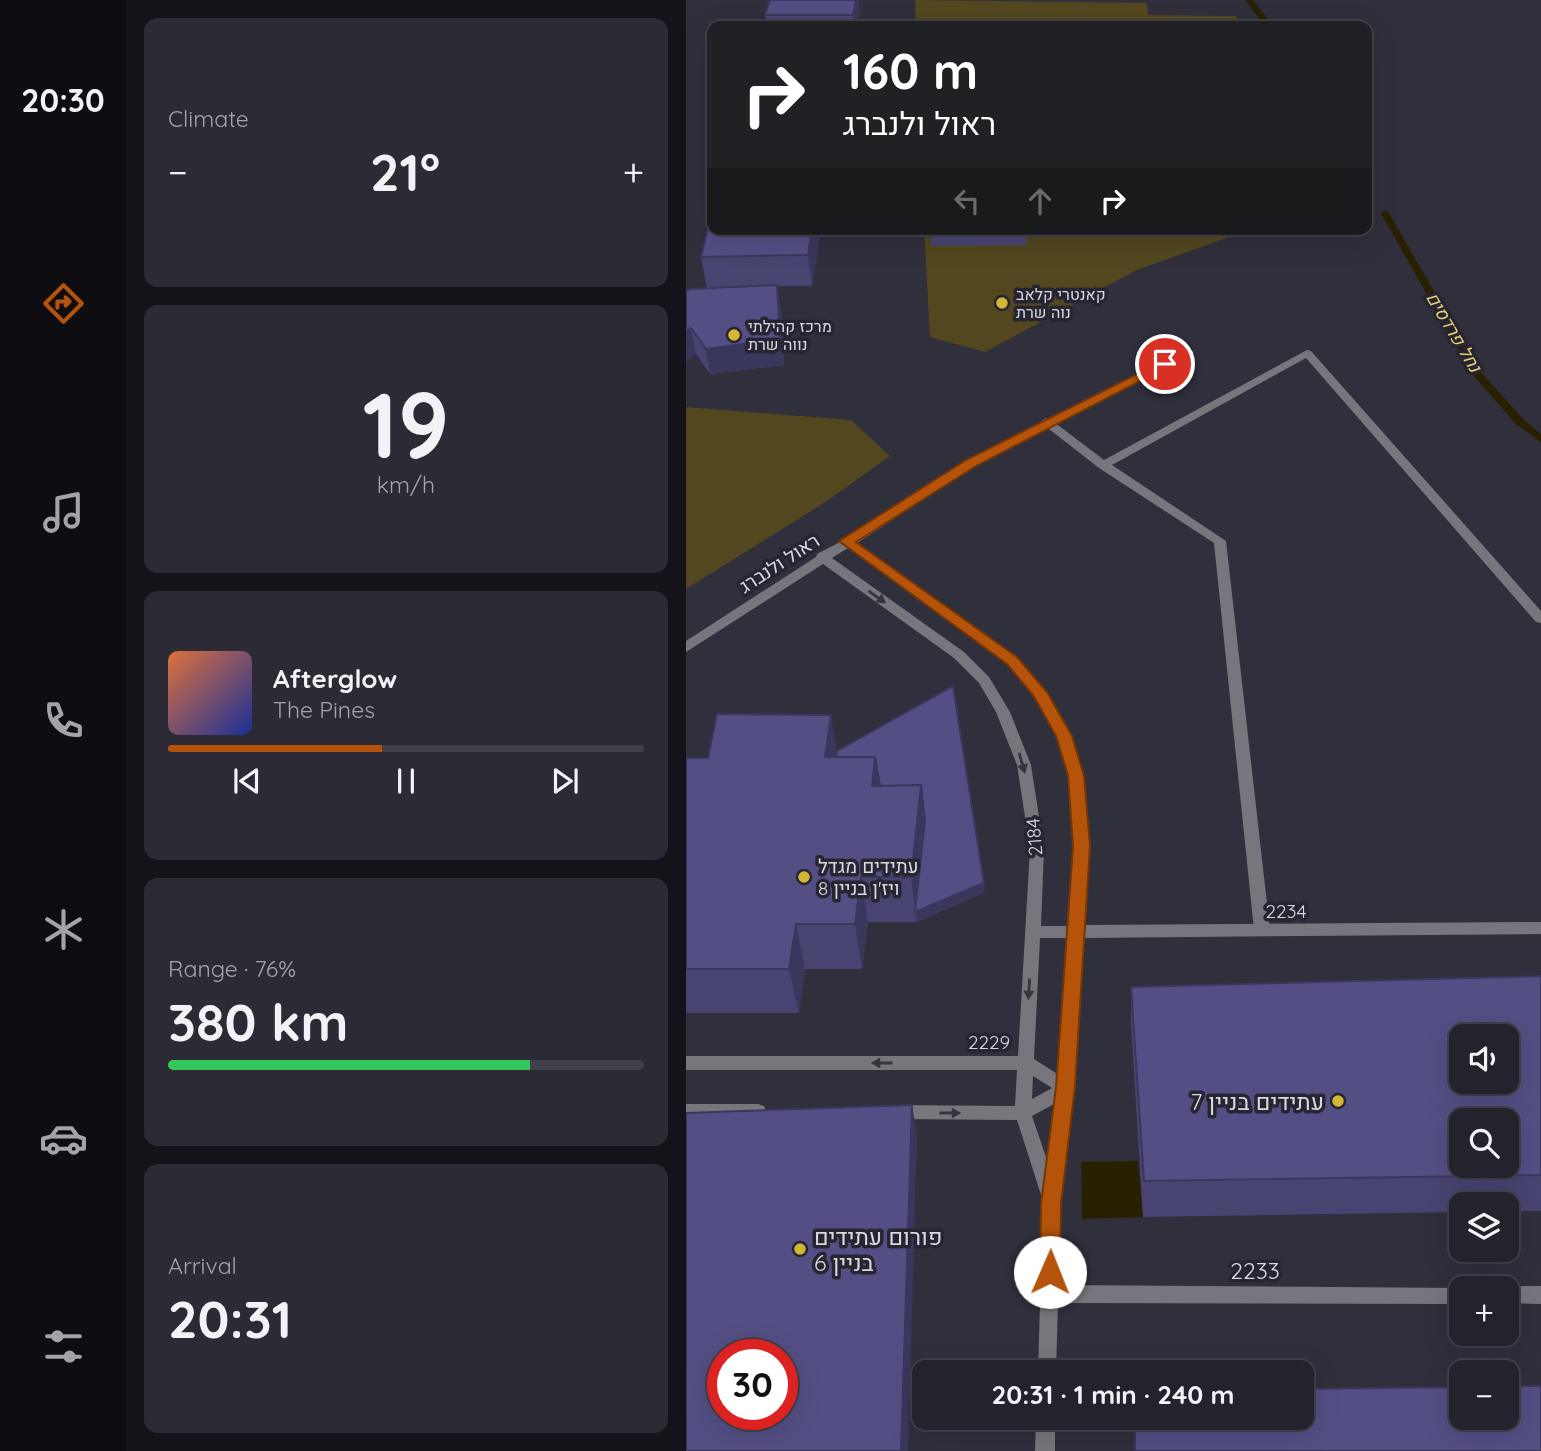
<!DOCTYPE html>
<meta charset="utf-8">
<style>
body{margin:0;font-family:Quicksand,Heebo,sans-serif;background:#2c2b35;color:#f1f3f6;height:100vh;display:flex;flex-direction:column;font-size:26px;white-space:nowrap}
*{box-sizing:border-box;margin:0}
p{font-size:23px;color:#a3a4aa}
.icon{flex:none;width:38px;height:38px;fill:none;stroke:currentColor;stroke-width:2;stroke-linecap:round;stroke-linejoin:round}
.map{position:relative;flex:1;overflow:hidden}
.side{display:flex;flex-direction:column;gap:18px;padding:18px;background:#141319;width:560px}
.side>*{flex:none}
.banner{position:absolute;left:21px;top:21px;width:665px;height:214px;border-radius:14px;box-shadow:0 7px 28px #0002,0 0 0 2px #414049;background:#202124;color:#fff;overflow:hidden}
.tools{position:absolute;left:763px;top:1024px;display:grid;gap:14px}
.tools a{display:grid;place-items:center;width:70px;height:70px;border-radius:14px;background:#24232d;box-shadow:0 7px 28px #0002,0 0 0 2px #414049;font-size:35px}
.speed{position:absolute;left:21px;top:1339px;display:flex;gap:14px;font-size:35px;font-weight:700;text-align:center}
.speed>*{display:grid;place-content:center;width:91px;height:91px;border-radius:50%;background:#24232d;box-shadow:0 7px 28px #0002,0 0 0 2px #414049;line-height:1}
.speed .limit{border:10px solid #d22;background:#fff;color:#111}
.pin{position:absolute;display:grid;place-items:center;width:60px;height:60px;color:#fff;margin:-30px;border:4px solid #fff;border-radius:50%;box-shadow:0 2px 7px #0007}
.me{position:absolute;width:77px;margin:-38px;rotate:1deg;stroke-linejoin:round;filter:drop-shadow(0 0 5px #0008)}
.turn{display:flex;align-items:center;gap:24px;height:147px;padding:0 21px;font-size:32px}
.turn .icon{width:91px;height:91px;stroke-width:2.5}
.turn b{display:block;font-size:49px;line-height:60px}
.lanes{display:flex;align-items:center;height:66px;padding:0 21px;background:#0003;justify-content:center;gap:35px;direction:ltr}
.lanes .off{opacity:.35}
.big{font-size:52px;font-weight:700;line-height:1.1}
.side .card{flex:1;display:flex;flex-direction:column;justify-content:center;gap:10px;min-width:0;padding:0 24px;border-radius:14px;background:#2c2b35}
.side .dial{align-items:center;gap:0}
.dial b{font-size:91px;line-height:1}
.song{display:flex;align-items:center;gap:21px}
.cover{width:84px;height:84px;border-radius:10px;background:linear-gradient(135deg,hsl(20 70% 55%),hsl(230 70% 35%))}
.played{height:7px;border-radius:4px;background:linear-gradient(90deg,#b45309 45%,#414049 45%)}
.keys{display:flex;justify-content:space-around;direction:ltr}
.heat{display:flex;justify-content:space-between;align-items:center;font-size:38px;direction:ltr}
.charge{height:10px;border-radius:5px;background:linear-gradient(90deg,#34c759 76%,#414049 0)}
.trip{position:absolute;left:226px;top:1360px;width:402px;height:70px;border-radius:14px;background:#24232d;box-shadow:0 7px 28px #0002,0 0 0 2px #414049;font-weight:700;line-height:70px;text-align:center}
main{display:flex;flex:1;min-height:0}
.tab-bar{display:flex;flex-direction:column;width:126px;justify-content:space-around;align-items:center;background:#0e0e12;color:#a3a4aa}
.tab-bar .icon{width:49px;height:49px}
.tab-bar .selected{color:#b45309}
.tab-bar b{font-size:32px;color:#f1f3f6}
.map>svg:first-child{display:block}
.green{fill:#52471e}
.water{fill:#282000}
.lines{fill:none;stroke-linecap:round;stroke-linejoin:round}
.stream{fill:#282000;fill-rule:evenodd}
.service{fill:#76767c;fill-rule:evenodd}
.minor{fill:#76767c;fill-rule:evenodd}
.wall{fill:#474472}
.shaded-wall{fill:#3a375c}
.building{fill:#534f84;stroke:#3a375c;stroke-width:2;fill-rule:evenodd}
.oneway{fill:#363540}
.route{fill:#b45309;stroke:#753606;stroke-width:2}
.poi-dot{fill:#d4b635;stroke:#262531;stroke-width:2.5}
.labels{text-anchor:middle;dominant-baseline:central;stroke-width:7;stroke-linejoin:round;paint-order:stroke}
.far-poi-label{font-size:16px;fill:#d8d8e0;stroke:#262531;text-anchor:start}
.far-water-label{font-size:18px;font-style:italic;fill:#e8d075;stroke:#262531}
.street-label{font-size:19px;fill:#d8d8e0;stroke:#262531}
.poi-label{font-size:19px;fill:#d8d8e0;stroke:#262531;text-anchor:start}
.near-poi-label{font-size:23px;fill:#d8d8e0;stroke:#262531;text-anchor:end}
.near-street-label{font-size:23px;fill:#d8d8e0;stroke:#262531}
</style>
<main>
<nav class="tab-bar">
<b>20:30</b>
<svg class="icon selected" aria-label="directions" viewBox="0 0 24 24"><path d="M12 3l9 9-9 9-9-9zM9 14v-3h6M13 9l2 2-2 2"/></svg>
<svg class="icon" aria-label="music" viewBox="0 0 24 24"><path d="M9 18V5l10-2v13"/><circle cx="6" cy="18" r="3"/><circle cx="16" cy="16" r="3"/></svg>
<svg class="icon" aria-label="phone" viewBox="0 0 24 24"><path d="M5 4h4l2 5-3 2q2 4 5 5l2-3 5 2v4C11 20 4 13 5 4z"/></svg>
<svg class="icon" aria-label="climate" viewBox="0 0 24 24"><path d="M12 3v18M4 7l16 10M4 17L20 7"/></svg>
<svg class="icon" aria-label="car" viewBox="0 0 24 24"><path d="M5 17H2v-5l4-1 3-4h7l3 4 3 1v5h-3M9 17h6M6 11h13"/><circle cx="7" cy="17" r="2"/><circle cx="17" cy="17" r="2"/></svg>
<svg class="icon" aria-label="filters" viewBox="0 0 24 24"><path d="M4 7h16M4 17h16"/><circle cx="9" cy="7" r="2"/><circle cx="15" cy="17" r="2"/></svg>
</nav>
<section class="side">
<div class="card"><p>Climate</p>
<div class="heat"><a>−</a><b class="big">21°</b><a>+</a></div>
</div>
<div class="card dial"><b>19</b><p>km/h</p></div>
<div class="card">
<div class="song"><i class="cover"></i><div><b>Afterglow</b><p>The Pines</p></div></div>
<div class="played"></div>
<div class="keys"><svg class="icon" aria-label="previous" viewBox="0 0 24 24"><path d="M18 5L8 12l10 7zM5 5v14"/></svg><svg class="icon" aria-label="pause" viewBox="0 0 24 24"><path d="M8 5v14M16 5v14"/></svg><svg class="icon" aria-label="next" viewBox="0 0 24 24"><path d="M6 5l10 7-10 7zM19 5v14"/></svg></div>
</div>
<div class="card"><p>Range · 76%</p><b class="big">380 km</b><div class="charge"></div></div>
<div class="card"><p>Arrival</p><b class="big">20:31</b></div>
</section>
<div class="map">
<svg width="855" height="1451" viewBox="0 0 855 1451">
<rect width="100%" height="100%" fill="#302f3c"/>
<path class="green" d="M 229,0 L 461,3 L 462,15 L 550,16 L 554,26 L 230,26 Z
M 238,229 L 566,229 L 451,270 L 299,352 L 244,337 Z
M 0,407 L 165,420 L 204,456 L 138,503 L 0,589 Z"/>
<path class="water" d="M 452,1161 L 457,1217 L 396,1219 L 395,1162 Z"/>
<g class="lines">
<path class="stream" d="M 559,0 L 567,0 L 587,26 L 579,26 Z
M 681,155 L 688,161 L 688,165 L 681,163 Z
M 699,210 L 703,213 L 793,370 L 838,420 L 855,434 L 855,442 L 830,424 L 785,373 L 695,213 Z"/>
<path class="service" d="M 621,350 L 625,351 L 855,611 L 855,623 L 850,622 L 620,358 L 426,465 L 540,541 L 584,930 L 581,934 L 576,936 L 571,934 L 568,930 L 528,543 L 413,468 L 354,422 L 360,418 L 364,419 L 418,460 Z"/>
<path class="minor" d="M 502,349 L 508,352 L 506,354 L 289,466 L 171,543 L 331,657 L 359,689 L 385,736 L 397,776 L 402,846 L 398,925 L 855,922 L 855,934 L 397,938 L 388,1088 L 374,1204 L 372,1285 L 779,1288 L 775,1288 L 775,1304 L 372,1303 L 370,1372 L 352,1372 L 357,1201 L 331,1120 L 211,1119 L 205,1117 L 203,1112 L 205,1107 L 211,1105 L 329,1106 L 331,1070 L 0,1070 L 0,1056 L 332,1056 L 344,849 L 331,765 L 310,712 L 293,683 L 268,658 L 137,564 L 0,652 L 0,641 L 130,557 L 131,554 L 154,542 L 156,538 L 161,537 L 281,460 ZM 162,548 L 321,663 L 349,695 L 371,736 L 383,776 L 388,846 L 382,926 L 355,926 L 358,849 L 345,765 L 324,712 L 303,677 L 278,652 L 146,558 ZM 354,938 L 382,938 L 373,1075 L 348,1059 ZM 347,1076 L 366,1088 L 346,1099 ZM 370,1103 L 362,1163 L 346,1116 Z
M 0,1104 L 72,1104 L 78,1106 L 80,1111 L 78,1116 L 72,1118 L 0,1118 Z
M 821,1286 L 855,1286 L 855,1304 L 821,1303 L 821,1288 L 817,1288 Z
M 350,1418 L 369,1418 L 369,1451 L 349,1451 Z"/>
</g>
<path class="wall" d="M 174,9 L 170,26 L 81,26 L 79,15 Z
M 26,229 L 135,229 L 126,286 L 91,286 L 95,310 L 98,365 L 24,374 L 10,354 L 0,362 L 0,290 L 47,287 L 21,288 L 15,257 Z
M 244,229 L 341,229 L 340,245 L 245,246 Z
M 151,751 L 299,892 L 231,922 L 182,922 L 176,969 L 119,969 L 113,1013 L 0,1013 L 0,758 L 22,758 Z
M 855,976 L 855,1211 L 821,1211 L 821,1204 L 775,1204 L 775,1212 L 457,1217 L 445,1025 L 445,987 Z"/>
<path class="shaded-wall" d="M 170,0 L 173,0 L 174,9 L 170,26 L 168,26 L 167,15 Z
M 126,229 L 135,229 L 126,286 L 122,255 Z
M 91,285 L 95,310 L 98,365 L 24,374 L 20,349 Z
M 5,328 L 10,354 L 0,362 L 0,332 Z
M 145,715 L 153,761 L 139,757 Z
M 189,757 L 196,802 L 186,786 Z
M 235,785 L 298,883 L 299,892 L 231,922 L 225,877 Z
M 175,877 L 182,922 L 176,969 L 169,924 Z
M 110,924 L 119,969 L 113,1013 L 103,969 Z
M 226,1105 L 231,1135 L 222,1451 L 215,1451 Z"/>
<path class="building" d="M 84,0 L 170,0 L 167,15 L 79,15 Z
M 86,24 L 165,24 L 165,26 L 85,26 Z
M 26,211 L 26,229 L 126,229 L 122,255 L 15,257 Z
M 91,285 L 94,339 L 20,349 L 5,328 L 0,332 L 0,290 L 4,289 Z
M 267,686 L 298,883 L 229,912 L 239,821 L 235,785 L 194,786 L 189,757 L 150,757 L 151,751 Z
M 31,714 L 145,715 L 139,757 L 189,757 L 186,786 L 235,785 L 225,877 L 175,877 L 169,924 L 110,924 L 103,969 L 0,969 L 0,758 L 22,758 Z
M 855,976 L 855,1175 L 458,1181 L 445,987 ZM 775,1036 L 821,1036 L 821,1082 L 775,1082 ZM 775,1120 L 821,1120 L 821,1166 L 775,1166 Z
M 226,1105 L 215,1451 L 0,1451 L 0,1113 ZM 37,1354 L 96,1354 L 96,1414 L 37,1414 Z
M 821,1386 L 855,1386 L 855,1451 L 449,1451 L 449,1418 L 616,1418 L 616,1389 L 775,1387 L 775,1418 L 821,1418 Z"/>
<defs><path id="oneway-solid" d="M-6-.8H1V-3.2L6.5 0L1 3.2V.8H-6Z" transform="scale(1.75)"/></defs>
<g class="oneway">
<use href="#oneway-solid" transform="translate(191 597) rotate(35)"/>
<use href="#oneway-solid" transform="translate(336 763) rotate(74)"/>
<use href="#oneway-solid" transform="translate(343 989) rotate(93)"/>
<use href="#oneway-solid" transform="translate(196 1063) rotate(180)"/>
<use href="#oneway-solid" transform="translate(264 1113)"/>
</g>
<path class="route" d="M 479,360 L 483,361 L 483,366 L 290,466 L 170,542 L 331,657 L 361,692 L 386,736 L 398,776 L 404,846 L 389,1087 L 375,1204 L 374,1272 L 371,1278 L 364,1281 L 357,1278 L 354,1272 L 355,1204 L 370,1087 L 387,846 L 382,776 L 370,736 L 347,695 L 321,664 L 153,541 L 280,460 Z"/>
<g class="poi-dot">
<circle cx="316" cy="303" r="7"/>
<circle cx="48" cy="335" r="7"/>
<circle cx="118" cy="877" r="7"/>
<circle cx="652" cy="1101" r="7"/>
<circle cx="114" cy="1249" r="7"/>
</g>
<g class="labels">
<g class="far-poi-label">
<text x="330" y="294">קאנטרי קלאב<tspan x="330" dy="18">נוה שרת</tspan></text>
<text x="62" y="326">מרכז קהילתי<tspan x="62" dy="18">נווה שרת</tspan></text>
</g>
<g class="far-water-label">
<text transform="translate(768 332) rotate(59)">נחל פרדסים</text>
</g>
<g class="street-label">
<text transform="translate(93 563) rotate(-33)">ראול ולנברג</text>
<text transform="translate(348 837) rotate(-95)">2184</text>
<text x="600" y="911">2234</text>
<text x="303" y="1042">2229</text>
</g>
<g class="poi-label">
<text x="132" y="866">עתידים מגדל<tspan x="132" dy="22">ויז'ן בניין 8</tspan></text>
</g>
<g class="near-poi-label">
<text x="638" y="1101">עתידים בניין 7</text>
<text x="128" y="1236" text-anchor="start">פורום עתידים<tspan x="128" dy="26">בניין 6</tspan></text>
</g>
<g class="near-street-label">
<text x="569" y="1270">2233</text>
</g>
</g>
</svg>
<div class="tools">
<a><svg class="icon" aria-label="sound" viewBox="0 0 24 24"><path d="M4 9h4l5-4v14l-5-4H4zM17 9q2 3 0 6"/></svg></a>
<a><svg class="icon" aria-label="search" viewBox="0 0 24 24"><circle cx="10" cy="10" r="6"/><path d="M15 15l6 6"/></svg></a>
<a><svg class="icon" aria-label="layers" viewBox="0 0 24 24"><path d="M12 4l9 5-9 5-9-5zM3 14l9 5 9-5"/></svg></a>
<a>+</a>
<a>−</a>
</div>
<div class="speed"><div class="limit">30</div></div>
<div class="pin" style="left:479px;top:364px;background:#d93025"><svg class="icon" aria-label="arrive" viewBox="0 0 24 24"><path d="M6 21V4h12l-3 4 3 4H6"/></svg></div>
<svg class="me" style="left:364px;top:1272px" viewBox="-20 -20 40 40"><circle r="19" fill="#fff"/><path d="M0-13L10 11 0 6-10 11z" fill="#b45309"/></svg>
<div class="trip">20:31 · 1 min · 240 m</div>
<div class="banner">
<div class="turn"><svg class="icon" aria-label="right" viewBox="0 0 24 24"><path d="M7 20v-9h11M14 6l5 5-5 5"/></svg><div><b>160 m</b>ראול ולנברג</div></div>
<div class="lanes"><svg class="icon off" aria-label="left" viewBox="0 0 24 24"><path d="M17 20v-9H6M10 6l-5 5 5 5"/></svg><svg class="icon off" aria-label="ahead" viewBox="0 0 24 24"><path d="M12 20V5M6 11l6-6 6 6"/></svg><svg class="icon" aria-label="right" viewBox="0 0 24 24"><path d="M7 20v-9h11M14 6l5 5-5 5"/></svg></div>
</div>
</div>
</main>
